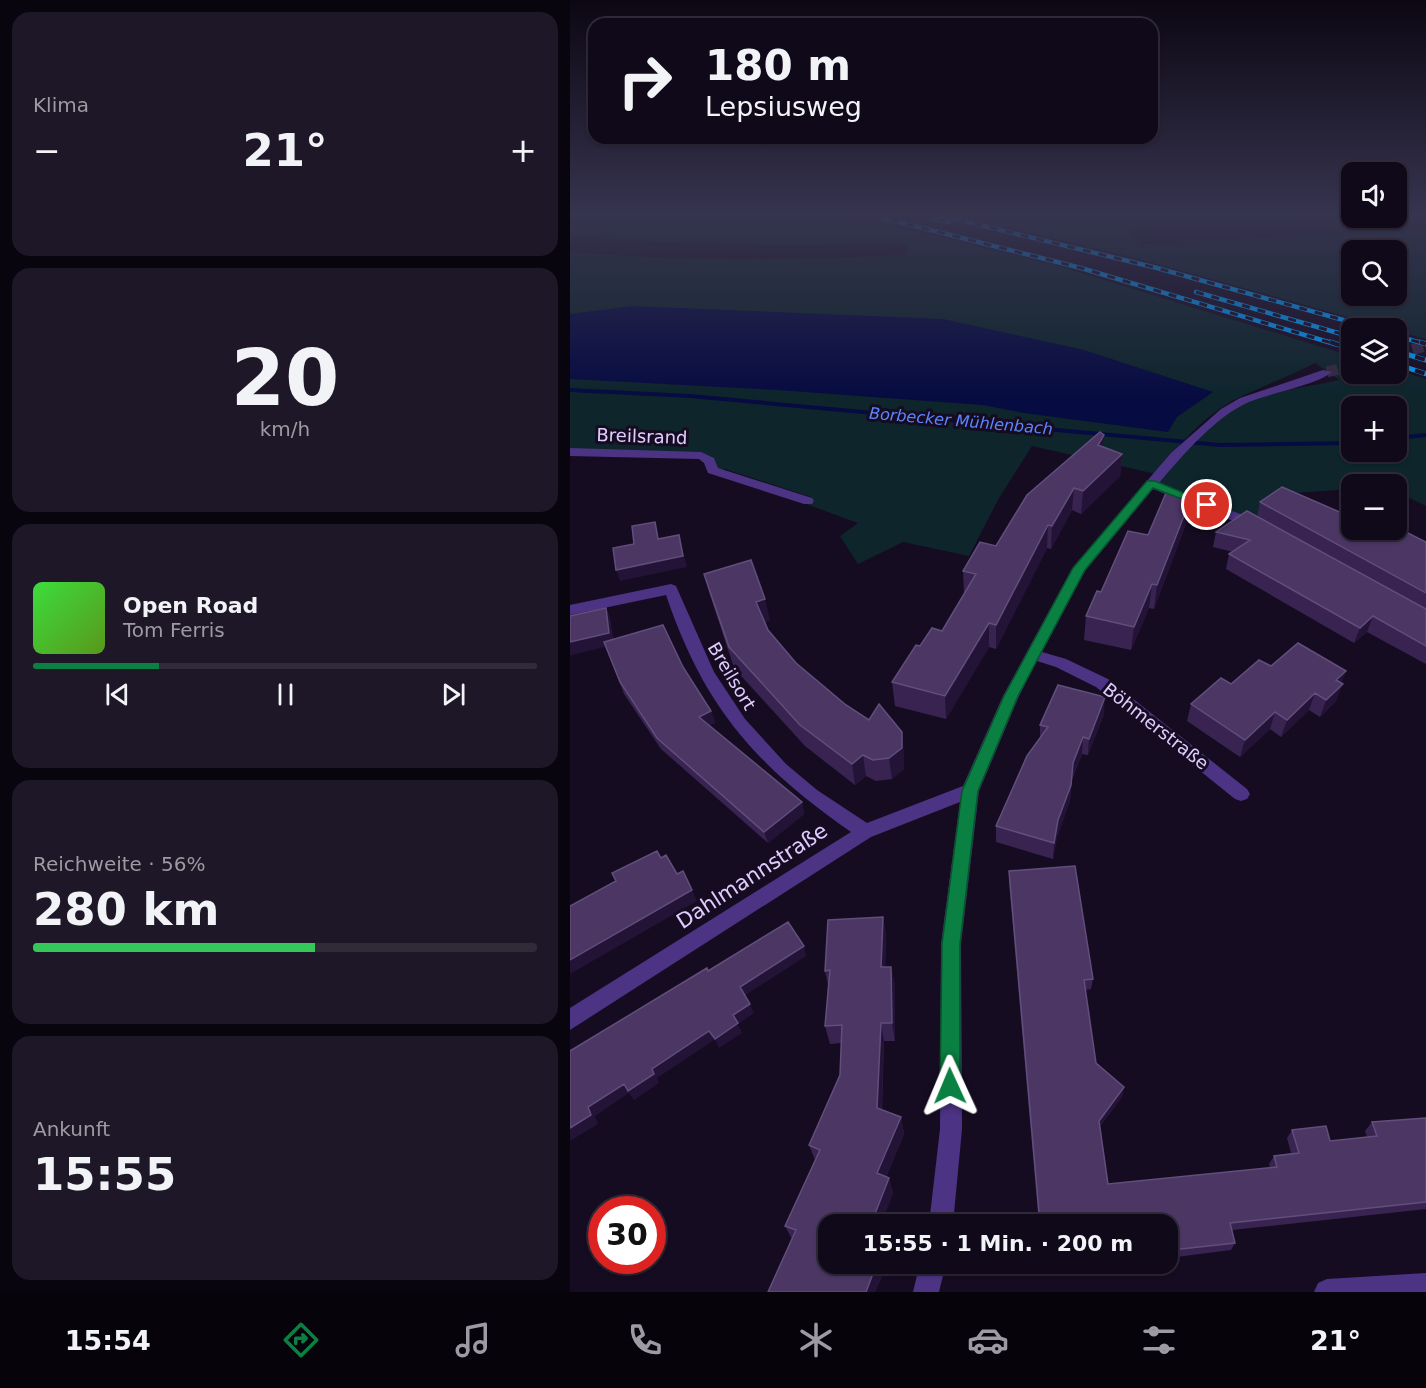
<!DOCTYPE html>
<html lang="de">
<meta charset="utf-8">
<style>
body{margin:0;font-family:"DejaVu Sans",sans-serif;background:#1e1727;color:#f1f3f6;height:100vh;display:flex;flex-direction:column;font-size:22px;white-space:nowrap}
*{box-sizing:border-box;margin:0}
p{font-size:20px;color:#9c9aa2}
.icon{flex:none;width:33px;height:33px;fill:none;stroke:currentColor;stroke-width:2;stroke-linecap:round;stroke-linejoin:round}
.map{position:relative;flex:1;overflow:hidden}
.drawer{display:flex;flex-direction:column;gap:12px;padding:12px;background:#09050e;width:570px}
.drawer>*{flex:none}
.hud{position:absolute;left:18px;top:18px;width:570px;height:126px;border-radius:18px;box-shadow:0 2px 4px #0004,0 0 0 2px #302a39;background:#10091a;color:#f1f3f6;overflow:hidden}
.tools{position:absolute;left:771px;top:162px;display:grid;gap:12px}
.tools a{display:grid;place-items:center;width:66px;height:66px;border-radius:12px;background:#10091a;box-shadow:0 2px 4px #0004,0 0 0 2px #302a39;font-size:30px}
.speed{position:absolute;left:18px;top:1196px;display:flex;gap:12px;font-size:30px;font-weight:700;text-align:center}
.speed>*{display:grid;place-content:center;width:78px;height:78px;border-radius:50%;background:#10091a;box-shadow:0 2px 4px #0004,0 0 0 2px #302a39;line-height:1}
.speed .limit{border:9px solid #d22;background:#fff;color:#111}
.pin{position:absolute;display:grid;place-items:center;width:51px;height:51px;color:#fff;margin:-26px;border:3px solid #fff;border-radius:50%;box-shadow:0 2px 6px #0007}
.me{position:absolute;width:66px;margin:-33px;rotate:359deg;stroke-linejoin:round;filter:drop-shadow(0 0 4px #0008)}
.turn{display:flex;align-items:center;gap:21px;height:126px;padding:0 18px;font-size:27px}
.turn .icon{width:78px;height:78px;stroke-width:2.5}
.turn b{display:block;font-size:42px;line-height:51px}
.big{font-size:45px;font-weight:700;line-height:1.1}
.drawer .widget{flex:1;display:flex;flex-direction:column;justify-content:center;gap:9px;min-width:0;padding:0 21px;border-radius:18px;background:#1e1727}
.drawer .dial{align-items:center;gap:0}
.dial b{font-size:78px;line-height:1}
.song{display:flex;align-items:center;gap:18px}
.cover{width:72px;height:72px;border-radius:9px;background:linear-gradient(135deg,hsl(120 70% 55%),hsl(90 70% 35%))}
.played{height:6px;border-radius:3px;background:linear-gradient(90deg,#0b8043 25%,#302a39 25%)}
.keys{display:flex;justify-content:space-around;direction:ltr}
.heat{display:flex;justify-content:space-between;align-items:center;font-size:33px;direction:ltr}
.charge{height:9px;border-radius:4px;background:linear-gradient(90deg,#34c759 56%,#302a39 0)}
.trip{position:absolute;left:248px;top:1214px;width:360px;height:60px;border-radius:18px;background:#10091a;box-shadow:0 2px 4px #0004,0 0 0 2px #302a39;font-weight:700;line-height:60px;text-align:center}
.dock{display:flex;height:96px;justify-content:space-around;align-items:center;background:#06040a;color:#9c9aa2}
.dock .icon{width:42px;height:42px}
.dock .selected{color:#0b8043}
.dock b{font-size:27px;color:#f1f3f6}
main{display:flex;flex:1;min-height:0}
.map>svg:first-child{display:block}
.green{fill:#0e252c;fill-rule:evenodd}
.water{fill:#060b41}
.lines{fill:none;stroke-linecap:round;stroke-linejoin:round}
.stream{fill:#060b41;fill-rule:evenodd}
.street-tunnel{stroke:#342943;stroke-width:11;stroke-dasharray:11 6;stroke-linecap:butt}
.street{fill:#4d3384;fill-rule:evenodd}
.rail-far1-casing{stroke:#009bf8;stroke-width:4.5}
.rail-casing{stroke:#009bf8;stroke-width:5}
.rail-far1{stroke:#160c22;stroke-width:3;stroke-dasharray:8;stroke-linecap:butt}
.rail{stroke:#160c22;stroke-width:4;stroke-dasharray:10;stroke-linecap:butt}
.wall{fill:#392451}
.shaded-wall{fill:#231336}
.building{fill:#4b3664;stroke:#624e7c;stroke-width:1.5}
.route{fill:#0b8043;stroke:#07532c;stroke-width:1.5}
.labels{text-anchor:middle;dominant-baseline:central;stroke-width:6;stroke-linejoin:round;paint-order:stroke}
.far-water-label{font-size:16px;font-style:italic;fill:#5b86ff;stroke:#160c22}
.street-label{font-size:18px;fill:#e0cdff;stroke:#160c22}
.near-street-label{font-size:21px;fill:#e0cdff;stroke:#160c22}
</style>
<main>
<section class="drawer">
<div class="widget"><p>Klima</p>
<div class="heat"><a>−</a><b class="big">21°</b><a>+</a></div>
</div>
<div class="widget dial"><b>20</b><p>km/h</p></div>
<div class="widget">
<div class="song"><i class="cover"></i><div><b>Open Road</b><p>Tom Ferris</p></div></div>
<div class="played"></div>
<div class="keys"><svg class="icon" aria-label="previous" viewBox="0 0 24 24"><path d="M18 5L8 12l10 7zM5 5v14"/></svg><svg class="icon" aria-label="pause" viewBox="0 0 24 24"><path d="M8 5v14M16 5v14"/></svg><svg class="icon" aria-label="next" viewBox="0 0 24 24"><path d="M6 5l10 7-10 7zM19 5v14"/></svg></div>
</div>
<div class="widget"><p>Reichweite · 56%</p><b class="big">280 km</b><div class="charge"></div></div>
<div class="widget"><p>Ankunft</p><b class="big">15:55</b></div>
</section>
<div class="map">
<svg width="856" height="1292" viewBox="0 0 856 1292">
<rect width="100%" height="100%" fill="#160c22"/>
<path class="green" d="M 0,216 L 282,216 L 485,265 L 781,356 L 782,374 L 826,374 L 827,370 L 856,379 L 856,506 L 840,498 L 827,496 L 826,484 L 782,484 L 781,489 L 709,494 L 681,521 L 583,483 C 603,459 631,429 657,412 C 689,392 733,388 769,380 L 745,363 C 719,376 693,386 668,398 C 638,412 605,448 586,474 L 462,446 L 429,498 L 399,556 L 333,542 L 288,564 L 270,536 L 288,523 L 236,504 L 241,497 L 155,469 L 145,469 L 144,460 L 0,449 L 0,252 C 112,262 225,260 337,255 L 336,244 L 220,246 L 87,242 L 0,236 ZM 782,406 L 826,406 L 826,452 L 782,452 Z
M 391,216 L 856,216 L 856,220 L 775,223 L 773,221 L 560,229 L 570,244 L 856,230 L 856,339 L 827,331 L 826,328 L 818,328 L 562,257 ZM 826,250 L 826,296 L 782,296 L 782,250 Z"/>
<path class="water" d="M 62,306 L 373,319 L 514,350 L 643,392 L 607,417 L 598,432 L 454,413 L 413,405 L 207,390 L 0,379 L 0,314 Z"/>
<g class="lines">
<path class="stream" d="M 0,388 L 120,394 L 650,443 L 782,441 L 782,445 L 650,447 L 120,398 L 0,392 Z
M 856,433 L 856,437 L 826,440 L 826,436 Z"/>
<path class="street-tunnel" d="M 826,354 L 856,346
M 757,372 L 782,366"/>
<path class="street" d="M 753,370 L 762,372 C 747,385 700,393 679,402 C 646,416 612,456 589,483 L 691,522 L 693,525 L 691,528 L 681,528 L 583,489 L 515,571 L 472,652 L 496,659 L 538,679 L 677,789 L 680,794 L 677,799 L 671,801 L 665,799 L 526,687 L 486,667 L 467,661 L 449,696 L 409,791 L 391,944 L 392,1129 L 383,1224 L 359,1224 L 370,1129 L 371,944 L 390,802 L 301,837 L 0,1030 L 0,1008 L 281,832 C 185,765 134,707 96,595 L 0,615 L 0,605 L 101,584 L 106,586 L 144,672 L 175,719 L 216,764 L 247,790 L 297,823 L 393,786 L 433,696 L 502,569 L 577,481 L 601,453 L 651,409 L 670,398 Z
M 0,448 L 131,452 L 144,458 L 148,468 L 242,498 L 244,501 L 242,504 L 234,504 L 138,473 L 134,463 L 129,459 L 0,456 Z
M 350,1263 L 376,1263 L 369,1292 L 343,1292 Z
M 856,1273 L 856,1292 L 744,1292 L 748,1283 L 757,1279 Z"/>
<g class="rail-far1-casing">
<path id="rail-far1" d="M 305,216 L 511,268 L 765,344
M 353,216 L 379,222
M 373,216 L 587,268 L 802,328
M 626,292 L 782,337
M 826,336 L 856,344"/>
</g>
<g class="rail-casing">
<path id="rail" d="M 760,342 L 782,349
M 850,342 L 856,344
M 826,351 L 856,360
M 826,364 L 856,374"/>
</g>
<use href="#rail-far1" class="rail-far1"/>
<use href="#rail" class="rail"/>
</g>
<path class="wall" d="M 533,447 L 552,454 L 550,476 L 511,514 L 502,510 L 481,549 L 477,548 L 426,649 L 419,647 L 376,719 L 325,706 L 322,682 L 350,646 L 372,631 L 394,594 L 393,571 L 426,546 Z
M 690,502 L 781,517 L 856,542 L 856,664 L 797,632 L 784,643 L 656,569 L 659,554 L 663,552 L 643,547 L 646,532 L 687,517 Z
M 617,521 L 584,609 L 579,608 L 561,650 L 514,640 L 516,616 L 531,592 L 578,535 Z
M 134,574 L 200,620 L 195,622 L 198,630 L 226,663 L 334,753 L 334,769 L 322,779 L 306,781 L 296,776 L 285,785 L 235,746 L 164,668 L 140,595 Z
M 36,608 L 40,619 L 43,640 L 113,667 L 141,711 L 145,723 L 139,725 L 232,802 L 234,814 L 198,843 L 91,749 L 54,694 L 36,646 L 0,655 L 0,616 Z
M 701,666 L 771,683 L 766,701 L 750,717 L 739,710 L 711,737 L 700,729 L 670,757 L 617,721 L 621,704 L 661,684 Z
M 534,714 L 518,755 L 512,754 L 502,779 L 500,801 L 487,837 L 483,859 L 426,842 L 426,826 L 470,738 L 470,725 Z
M 439,871 L 523,979 L 521,989 L 515,990 L 526,1063 L 554,1087 L 552,1097 L 530,1126 L 538,1184 L 700,1168 L 699,1164 L 704,1156 L 721,1153 L 717,1138 L 722,1130 L 760,1141 L 797,1137 L 795,1131 L 802,1122 L 856,1118 L 856,1209 L 662,1230 L 665,1243 L 661,1250 L 598,1258 L 597,1249 L 597,1224 L 469,1224 L 439,882 Z
M 313,917 L 316,937 L 315,967 L 321,967 L 325,986 L 325,1041 L 314,1041 L 312,1110 L 331,1117 L 334,1134 L 316,1177 L 319,1178 L 323,1193 L 311,1224 L 258,1224 L 258,1263 L 307,1263 L 312,1276 L 305,1292 L 198,1292 L 222,1239 L 215,1226 L 245,1160 L 239,1145 L 270,1075 L 271,1043 L 260,1044 L 255,1026 L 258,985 L 255,971 L 258,920 Z
M 472,1263 L 536,1263 L 535,1268 L 473,1273 Z"/>
<path class="shaded-wall" d="M 534,435 L 532,457 L 528,445 Z
M 552,454 L 550,476 L 511,514 L 513,491 Z
M 504,488 L 502,510 L 481,549 L 482,526 Z
M 621,498 L 617,521 L 584,609 L 587,585 Z
M 478,525 L 477,548 L 426,649 L 426,625 Z
M 109,535 L 117,567 L 50,581 L 46,570 Z
M 582,584 L 579,608 L 561,650 L 564,627 Z
M 195,599 L 200,620 L 191,623 L 186,602 Z
M 36,608 L 40,619 L 43,645 L 0,655 L 0,642 Z
M 803,616 L 797,632 L 784,643 L 790,628 Z
M 419,623 L 419,647 L 376,719 L 375,696 Z
M 776,671 L 770,687 L 773,684 L 766,701 L 750,717 L 756,700 L 766,680 Z
M 745,693 L 739,710 L 711,737 L 717,720 Z
M 535,697 L 534,714 L 518,755 L 519,739 Z
M 141,711 L 145,723 L 132,728 L 129,717 Z
M 705,712 L 700,729 L 670,757 L 675,740 Z
M 332,732 L 334,753 L 334,769 L 322,779 L 319,758 Z
M 513,737 L 512,754 L 501,779 L 503,763 Z
M 293,755 L 296,776 L 285,785 L 282,764 Z
M 501,785 L 500,801 L 487,837 L 483,859 L 484,843 L 488,820 Z
M 232,802 L 234,814 L 198,843 L 194,832 Z
M 122,890 L 127,901 L 0,974 L 0,960 Z
M 313,917 L 316,937 L 314,986 L 311,967 Z
M 234,946 L 236,956 L 174,996 L 170,987 Z
M 321,967 L 325,986 L 325,1041 L 322,1023 Z
M 180,1004 L 184,1013 L 168,1024 L 172,1033 L 149,1048 L 145,1039 L 163,1015 Z
M 311,1023 L 314,1041 L 311,1124 L 307,1108 Z
M 139,1031 L 144,1040 L 87,1078 L 89,1083 L 64,1100 L 59,1093 L 25,1116 L 28,1124 L 0,1141 L 0,1128 L 18,1107 L 54,1084 L 82,1069 Z
M 554,1087 L 552,1097 L 527,1129 L 529,1121 Z
M 331,1117 L 334,1134 L 311,1188 L 307,1173 Z
M 319,1178 L 323,1193 L 311,1224 L 301,1224 Z
M 307,1263 L 312,1276 L 305,1292 L 296,1292 Z"/>
<path class="building" d="M 530,432 L 534,435 L 528,445 L 552,454 L 513,491 L 504,488 L 482,526 L 478,525 L 426,625 L 419,623 L 375,696 L 322,682 L 346,645 L 350,646 L 362,628 L 372,631 L 406,574 L 393,571 L 410,542 L 426,546 L 457,495 Z
M 712,487 L 781,517 L 782,517 L 782,530 L 826,530 L 826,527 L 856,542 L 856,593 L 690,502 Z
M 596,493 L 621,498 L 587,585 L 582,584 L 564,627 L 516,616 L 527,591 L 531,592 L 558,531 L 578,535 Z
M 677,511 L 856,609 L 856,646 L 803,616 L 790,628 L 659,554 L 680,540 L 646,532 Z
M 85,522 L 88,539 L 109,535 L 113,556 L 46,570 L 43,548 L 64,544 L 62,526 Z
M 181,560 L 195,599 L 186,602 L 198,630 L 226,663 L 276,705 L 299,720 L 309,704 L 332,732 L 332,748 L 319,758 L 303,760 L 293,755 L 282,764 L 230,725 L 159,647 L 134,574 Z
M 36,608 L 39,633 L 0,642 L 0,616 Z
M 93,625 L 113,667 L 141,711 L 129,717 L 232,802 L 194,832 L 87,738 L 50,682 L 34,642 Z
M 728,643 L 776,671 L 766,680 L 773,684 L 756,700 L 745,693 L 717,720 L 705,712 L 675,740 L 621,704 L 651,678 L 661,684 L 689,660 L 701,666 Z
M 488,685 L 535,697 L 519,739 L 513,737 L 503,763 L 501,785 L 488,820 L 484,843 L 426,826 L 457,756 L 478,727 L 470,725 Z
M 87,851 L 91,858 L 96,855 L 107,874 L 113,871 L 122,890 L 0,960 L 0,906 L 46,881 L 42,873 Z
M 505,866 L 523,979 L 514,980 L 526,1063 L 554,1087 L 529,1121 L 538,1184 L 707,1167 L 704,1156 L 729,1153 L 722,1130 L 756,1126 L 760,1141 L 807,1136 L 802,1122 L 856,1118 L 856,1202 L 660,1223 L 665,1243 L 602,1250 L 598,1231 L 597,1231 L 597,1224 L 470,1224 L 439,871 Z
M 313,917 L 311,967 L 321,967 L 322,1023 L 311,1023 L 307,1108 L 331,1117 L 307,1173 L 319,1178 L 301,1224 L 258,1224 L 258,1263 L 307,1263 L 296,1292 L 198,1292 L 226,1230 L 215,1226 L 250,1150 L 239,1145 L 270,1075 L 272,1025 L 255,1026 L 260,970 L 255,971 L 258,920 Z
M 218,922 L 234,946 L 170,987 L 180,1004 L 163,1015 L 168,1023 L 145,1039 L 139,1031 L 82,1069 L 84,1074 L 58,1091 L 54,1084 L 18,1107 L 21,1115 L 0,1128 L 0,1051 L 137,968 L 138,971 Z
M 474,1263 L 511,1263 L 474,1266 Z"/>
<linearGradient id="sky" x2="0" y2="1"><stop stop-color="#0c0713"/><stop offset="0.54" stop-color="#36344f"/><stop offset="1" stop-color="#36344f" stop-opacity="0"/></linearGradient>
<rect width="856" height="397" fill="url(#sky)"/>
<path class="route" d="M 577,481 L 585,481 L 643,505 L 633,507 L 583,488 L 515,570 L 448,696 L 408,791 L 390,944 L 390,1086 L 387,1093 L 380,1096 L 373,1093 L 370,1086 L 372,944 L 392,791 L 434,696 L 503,568 Z"/>
<g class="labels">
<g class="far-water-label">
<text transform="translate(391 421) rotate(5)">Borbecker Mühlenbach</text>
</g>
<g class="street-label">
<text transform="translate(72 436) rotate(2)">Breilsrand</text>
<text transform="translate(162 676) rotate(59)">Breilsort</text>
<text transform="translate(586 726) rotate(38)">Böhmerstraße</text>
</g>
<g class="near-street-label">
<text transform="translate(182 876) rotate(-33)">Dahlmannstraße</text>
</g>
</g>
</svg>
<div class="tools">
<a><svg class="icon" aria-label="sound" viewBox="0 0 24 24"><path d="M4 9h4l5-4v14l-5-4H4zM17 9q2 3 0 6"/></svg></a>
<a><svg class="icon" aria-label="search" viewBox="0 0 24 24"><circle cx="10" cy="10" r="6"/><path d="M15 15l6 6"/></svg></a>
<a><svg class="icon" aria-label="layers" viewBox="0 0 24 24"><path d="M12 4l9 5-9 5-9-5zM3 14l9 5 9-5"/></svg></a>
<a>+</a>
<a>−</a>
</div>
<div class="speed"><div class="limit">30</div></div>
<div class="pin" style="left:637px;top:505px;background:#d93025"><svg class="icon" aria-label="arrive" viewBox="0 0 24 24"><path d="M6 21V4h12l-3 4 3 4H6"/></svg></div>
<svg class="me" style="left:380px;top:1086px" viewBox="-20 -20 40 40"><path d="M0-17L14 15 0 8-14 15z" fill="#0b8043" stroke="#fff" stroke-width="4"/></svg>
<div class="trip">15:55 · 1 Min. · 200 m</div>
<div class="hud">
<div class="turn"><svg class="icon" aria-label="right" viewBox="0 0 24 24"><path d="M7 20v-9h11M14 6l5 5-5 5"/></svg><div><b>180 m</b>Lepsiusweg</div></div>
</div>
</div>
</main>
<nav class="dock">
<b>15:54</b>
<svg class="icon selected" aria-label="directions" viewBox="0 0 24 24"><path d="M12 3l9 9-9 9-9-9zM9 14v-3h6M13 9l2 2-2 2"/></svg>
<svg class="icon" aria-label="music" viewBox="0 0 24 24"><path d="M9 18V5l10-2v13"/><circle cx="6" cy="18" r="3"/><circle cx="16" cy="16" r="3"/></svg>
<svg class="icon" aria-label="phone" viewBox="0 0 24 24"><path d="M5 4h4l2 5-3 2q2 4 5 5l2-3 5 2v4C11 20 4 13 5 4z"/></svg>
<svg class="icon" aria-label="climate" viewBox="0 0 24 24"><path d="M12 3v18M4 7l16 10M4 17L20 7"/></svg>
<svg class="icon" aria-label="car" viewBox="0 0 24 24"><path d="M5 17H2v-5l4-1 3-4h7l3 4 3 1v5h-3M9 17h6M6 11h13"/><circle cx="7" cy="17" r="2"/><circle cx="17" cy="17" r="2"/></svg>
<svg class="icon" aria-label="filters" viewBox="0 0 24 24"><path d="M4 7h16M4 17h16"/><circle cx="9" cy="7" r="2"/><circle cx="15" cy="17" r="2"/></svg>
<b>21°</b>
</nav>
